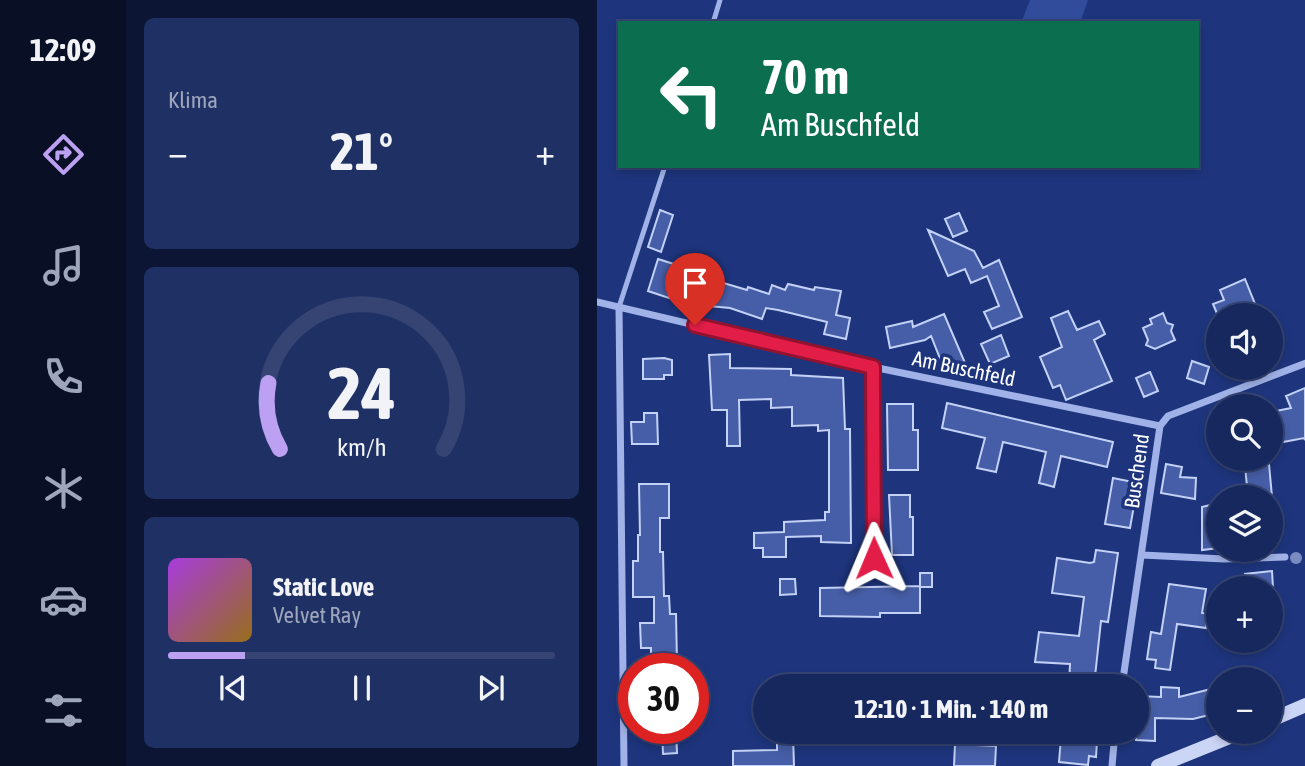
<!DOCTYPE html>
<html lang="de">
<meta charset="utf-8">
<style>
body{margin:0;font-family:"Asap Condensed",sans-serif;background:#1f3064;color:#f1f3f6;height:100vh;display:flex;flex-direction:column;font-size:26px;white-space:nowrap}
*{box-sizing:border-box;margin:0}
p{font-size:23px;color:#9ea6bc}
.icon{flex:none;width:38px;height:38px;fill:none;stroke:currentColor;stroke-width:2;stroke-linecap:round;stroke-linejoin:round}
.map{position:relative;flex:1;overflow:hidden}
.sheet{display:flex;flex-direction:column;gap:18px;padding:18px;background:#0c1634;width:471px}
.sheet>*{flex:none}
.guide{position:absolute;left:21px;top:21px;width:581px;height:147px;border-radius:0px;box-shadow:0 4px 10px #0003,0 0 0 2px #354473;background:#0b6e4f;color:#fff;overflow:hidden}
.tools{position:absolute;left:609px;top:303px;display:grid;gap:14px}
.tools a{display:grid;place-items:center;width:77px;height:77px;border-radius:50%;background:#16285e;box-shadow:0 4px 10px #0003,0 0 0 2px #354473;font-size:35px}
.speed{position:absolute;left:21px;top:653px;display:flex;gap:14px;font-size:35px;font-weight:700;text-align:center}
.speed>*{display:grid;place-content:center;width:91px;height:91px;border-radius:50%;background:#16285e;box-shadow:0 4px 10px #0003,0 0 0 2px #354473;line-height:1}
.speed .limit{border:10px solid #d22;background:#fff;color:#111}
.pin{position:absolute;display:grid;place-items:center;width:60px;height:60px;color:#fff;margin:-72px -30px;border-radius:50% 50% 50% 0;rotate:-45deg;box-shadow:0 0 7px #0007}
.pin .icon{rotate:45deg}
.me{position:absolute;width:77px;margin:-38px;rotate:359deg;stroke-linejoin:round;filter:drop-shadow(0 0 5px #0008)}
.turn{display:flex;align-items:center;gap:24px;height:147px;padding:0 28px;font-size:32px}
.turn .icon{width:91px;height:91px;stroke-width:2.5}
.turn b{display:block;font-size:49px;line-height:60px}
.big{font-size:52px;font-weight:700;line-height:1.1}
.sheet .card{flex:1;display:flex;flex-direction:column;justify-content:center;gap:10px;min-width:0;padding:0 24px;border-radius:10px;background:#1f3064}
.sheet .dial{align-items:center;gap:0}
.dial svg{height:182px;overflow:visible;fill:none;stroke:#354473;stroke-width:7;stroke-linecap:round;text-anchor:middle}
.dial text{fill:#f1f3f6;stroke:none}
.song{display:flex;align-items:center;gap:21px}
.cover{width:84px;height:84px;border-radius:10px;background:linear-gradient(135deg,hsl(280 70% 55%),hsl(40 70% 35%))}
.played{height:7px;border-radius:4px;background:linear-gradient(90deg,#bca0f2 20%,#354473 20%)}
.keys{display:flex;justify-content:space-around;direction:ltr}
.heat{display:flex;justify-content:space-between;align-items:center;font-size:38px;direction:ltr}
.trip{position:absolute;left:156px;top:674px;width:396px;height:70px;border-radius:35px;background:#16285e;box-shadow:0 4px 10px #0003,0 0 0 2px #354473;font-weight:700;line-height:70px;text-align:center}
main{display:flex;flex:1;min-height:0}
.tabs{display:flex;flex-direction:column;width:126px;justify-content:space-around;align-items:center;background:#091026;color:#9ea6bc}
.tabs .icon{width:49px;height:49px}
.tabs .selected{color:#bca0f2}
.tabs b{font-size:32px;color:#f1f3f6}
.map>svg:first-child{display:block}
.green{fill:#314c9b}
.building{fill:#465ea7;stroke:#c4d1f6;stroke-width:2}
.lines{fill:none;stroke-linecap:round;stroke-linejoin:round}
.service{stroke:#a0b2e7;stroke-width:5}
.minor{stroke:#a0b2e7;stroke-width:7}
.secondary{stroke:#cbd5f6;stroke-width:14}
.tree{fill:#798bc0}
.route-casing{stroke:#92132f;stroke-width:18}
.route{stroke:#e11d48;stroke-width:12}
.labels{text-anchor:middle;dominant-baseline:central;stroke-width:7;stroke-linejoin:round;paint-order:stroke}
.street-label{font-size:21px;fill:#fff;stroke:#1e357d}
</style>
<main>
<nav class="tabs">
<b>12:09</b>
<svg class="icon selected" aria-label="directions" viewBox="0 0 24 24"><path d="M12 3l9 9-9 9-9-9zM9 14v-3h6M13 9l2 2-2 2"/></svg>
<svg class="icon" aria-label="music" viewBox="0 0 24 24"><path d="M9 18V5l10-2v13"/><circle cx="6" cy="18" r="3"/><circle cx="16" cy="16" r="3"/></svg>
<svg class="icon" aria-label="phone" viewBox="0 0 24 24"><path d="M5 4h4l2 5-3 2q2 4 5 5l2-3 5 2v4C11 20 4 13 5 4z"/></svg>
<svg class="icon" aria-label="climate" viewBox="0 0 24 24"><path d="M12 3v18M4 7l16 10M4 17L20 7"/></svg>
<svg class="icon" aria-label="car" viewBox="0 0 24 24"><path d="M5 17H2v-5l4-1 3-4h7l3 4 3 1v5h-3M9 17h6M6 11h13"/><circle cx="7" cy="17" r="2"/><circle cx="17" cy="17" r="2"/></svg>
<svg class="icon" aria-label="filters" viewBox="0 0 24 24"><path d="M4 7h16M4 17h16"/><circle cx="9" cy="7" r="2"/><circle cx="15" cy="17" r="2"/></svg>
</nav>
<section class="sheet">
<div class="card"><p>Klima</p>
<div class="heat"><a>−</a><b class="big">21°</b><a>+</a></div>
</div>
<div class="card dial"><svg viewBox="0 0 100 80">
<path d="M14 69A42 42 0 1 1 86 69"/>
<path d="M14 69A42 42 0 0 1 9 40" stroke="#bca0f2"/>
<text x="50" y="56" font-size="32" font-weight="700">24</text>
<text x="50" y="72" font-size="11">km/h</text>
</svg></div>
<div class="card">
<div class="song"><i class="cover"></i><div><b>Static Love</b><p>Velvet Ray</p></div></div>
<div class="played"></div>
<div class="keys"><svg class="icon" aria-label="previous" viewBox="0 0 24 24"><path d="M18 5L8 12l10 7zM5 5v14"/></svg><svg class="icon" aria-label="pause" viewBox="0 0 24 24"><path d="M8 5v14M16 5v14"/></svg><svg class="icon" aria-label="next" viewBox="0 0 24 24"><path d="M6 5l10 7-10 7zM19 5v14"/></svg></div>
</div>
</section>
<div class="map">
<svg width="709" height="766" viewBox="0 0 709 766">
<rect width="100%" height="100%" fill="#1e357d"/>
<path class="green" d="M 433,0 L 491,0 L 483,23 L 424,23 Z"/>
<path class="building" d="M 63,210 L 76,215 L 64,252 L 51,247 Z
M 362,213 L 370,231 L 356,237 L 348,219 Z
M 331,230 L 377,251 L 386,268 L 402,260 L 425,317 L 395,329 L 387,312 L 402,306 L 390,276 L 374,283 L 368,269 L 351,276 Z
M 61,259 L 83,266 L 72,298 L 51,291 Z
M 113,279 L 150,290 L 151,287 L 172,294 L 175,285 L 188,290 L 191,284 L 217,290 L 218,287 L 244,291 L 239,315 L 253,318 L 249,339 L 227,334 L 230,322 L 181,310 L 169,308 L 165,319 L 133,308 L 101,305 L 93,289 Z
M 648,279 L 658,304 L 621,316 L 616,304 L 627,300 L 623,290 Z
M 471,311 L 480,330 L 502,321 L 508,334 L 497,340 L 515,381 L 469,400 L 463,385 L 456,388 L 443,357 L 465,347 L 454,318 Z
M 566,313 L 570,323 L 576,325 L 574,331 L 578,340 L 558,349 L 549,345 L 551,340 L 546,328 L 555,324 L 553,319 Z
M 347,314 L 368,363 L 348,371 L 334,336 L 328,340 L 293,348 L 289,327 L 315,321 L 316,327 Z
M 404,335 L 412,356 L 393,364 L 384,344 Z
M 133,354 L 133,368 L 194,369 L 194,375 L 246,378 L 248,429 L 253,429 L 254,543 L 224,542 L 224,536 L 189,537 L 189,557 L 166,557 L 166,548 L 157,548 L 157,533 L 187,532 L 187,522 L 228,520 L 228,512 L 232,512 L 232,430 L 221,431 L 221,425 L 195,426 L 195,407 L 174,408 L 174,399 L 142,400 L 143,446 L 130,446 L 130,410 L 115,410 L 112,355 Z
M 67,358 L 75,360 L 75,375 L 67,375 L 67,379 L 46,379 L 46,359 Z
M 595,361 L 612,367 L 607,384 L 590,378 Z
M 553,372 L 561,391 L 547,397 L 539,378 Z
M 708,388 L 708,440 L 707,438 L 686,442 L 679,411 L 694,408 L 689,396 Z
M 350,403 L 516,442 L 510,467 L 464,456 L 457,487 L 450,485 L 442,483 L 449,452 L 406,442 L 399,472 L 380,468 L 388,438 L 345,428 Z
M 290,404 L 316,404 L 316,430 L 321,430 L 321,470 L 291,470 Z
M 47,413 L 60,413 L 61,444 L 35,444 L 34,422 L 47,422 Z
M 569,464 L 585,467 L 583,477 L 599,478 L 598,499 L 564,493 Z
M 672,464 L 675,497 L 651,497 L 648,466 Z
M 516,478 L 541,483 L 533,528 L 508,524 Z
M 42,484 L 72,484 L 72,518 L 63,518 L 63,552 L 66,552 L 67,596 L 72,596 L 73,614 L 79,614 L 80,663 L 54,664 L 54,648 L 44,648 L 43,623 L 57,623 L 57,597 L 36,597 L 36,561 L 41,561 L 41,535 L 43,535 Z
M 292,495 L 313,495 L 313,517 L 316,517 L 316,555 L 295,555 Z
M 621,503 L 621,548 L 605,550 L 605,507 Z
M 499,550 L 521,553 L 511,622 L 504,621 L 497,686 L 472,686 L 473,664 L 438,662 L 442,632 L 482,636 L 487,597 L 455,593 L 460,558 L 493,563 L 497,562 Z
M 675,571 L 676,588 L 650,588 L 648,574 Z
M 323,573 L 335,573 L 335,587 L 323,587 L 323,613 L 283,613 L 283,617 L 223,616 L 223,588 L 323,586 Z
M 183,579 L 198,579 L 199,594 L 183,595 Z
M 572,584 L 609,589 L 605,613 L 611,614 L 609,628 L 580,624 L 573,670 L 558,668 L 559,660 L 550,659 L 554,632 L 564,634 Z
M 564,687 L 582,688 L 582,697 L 614,689 L 620,713 L 596,719 L 558,718 L 558,741 L 539,740 L 541,696 L 564,697 Z
M 65,728 L 79,728 L 80,753 L 66,754 Z
M 180,735 L 196,735 L 197,766 L 136,766 L 136,751 L 180,750 Z
M 464,737 L 500,741 L 499,757 L 492,756 L 491,765 L 462,762 Z
M 358,744 L 399,746 L 398,766 L 357,766 Z"/>
<g class="lines">
<path class="service" d="M 116,23 L 123,0
M 22,307 L 68,166"/>
<path class="minor" d="M 0,302 L 276,367 L 563,426
M 22,307 L 27,766
M 276,367 L 277,558
M 545,555 L 627,559 L 688,557
M 525,686 L 563,426 L 571,416 L 709,363
M 515,766 L 518,732"/>
<path class="secondary" d="M 674,720 L 709,705
M 561,766 L 645,732"/>
</g>
<circle class="tree" cx="699" cy="558" r="6"/>
<g class="lines">
<g class="route-casing">
<path id="route" d="M 98,325 L 276,367 L 277,558"/>
</g>
<use href="#route" class="route"/>
</g>
<g class="labels">
<g class="street-label">
<text transform="translate(367 368) rotate(12)">Am Buschfeld</text>
<text transform="translate(539 471) rotate(-82)">Buschend</text>
</g>
</g>
</svg>
<div class="tools">
<a><svg class="icon" aria-label="sound" viewBox="0 0 24 24"><path d="M4 9h4l5-4v14l-5-4H4zM17 9q2 3 0 6"/></svg></a>
<a><svg class="icon" aria-label="search" viewBox="0 0 24 24"><circle cx="10" cy="10" r="6"/><path d="M15 15l6 6"/></svg></a>
<a><svg class="icon" aria-label="layers" viewBox="0 0 24 24"><path d="M12 4l9 5-9 5-9-5zM3 14l9 5 9-5"/></svg></a>
<a>+</a>
<a>−</a>
</div>
<div class="speed"><div class="limit">30</div></div>
<div class="pin" style="left:98px;top:325px;background:#d93025"><svg class="icon" aria-label="arrive" viewBox="0 0 24 24"><path d="M6 21V4h12l-3 4 3 4H6"/></svg></div>
<svg class="me" style="left:277px;top:558px" viewBox="-20 -20 40 40"><path d="M0-17L14 15 0 8-14 15z" fill="#e11d48" stroke="#fff" stroke-width="4"/></svg>
<div class="trip">12:10 · 1 Min. · 140 m</div>
<div class="guide">
<div class="turn"><svg class="icon" aria-label="left" viewBox="0 0 24 24"><path d="M17 20v-9H6M10 6l-5 5 5 5"/></svg><div><b>70 m</b>Am Buschfeld</div></div>
</div>
</div>
</main>
